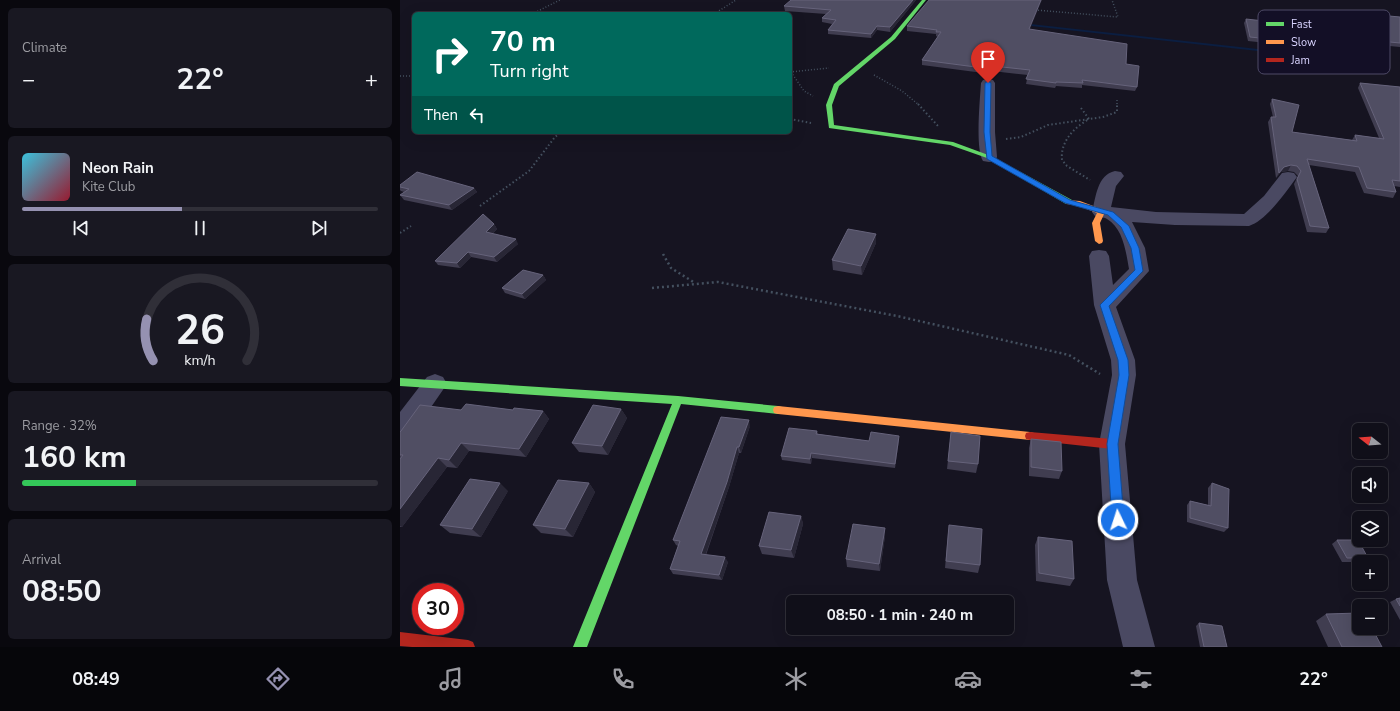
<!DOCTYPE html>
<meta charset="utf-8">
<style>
body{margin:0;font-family:"Nunito Sans",sans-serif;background:#191822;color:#f1f3f6;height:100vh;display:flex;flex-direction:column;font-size:15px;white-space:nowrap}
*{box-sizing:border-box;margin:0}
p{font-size:13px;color:#9c9ca2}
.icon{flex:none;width:22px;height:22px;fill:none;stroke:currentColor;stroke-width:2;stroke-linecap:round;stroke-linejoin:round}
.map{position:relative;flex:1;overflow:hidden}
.panel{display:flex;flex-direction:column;gap:8px;padding:8px;background:#09080e;width:400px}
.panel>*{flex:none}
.banner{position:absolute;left:12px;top:12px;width:380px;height:122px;border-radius:6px;box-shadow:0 4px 16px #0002,0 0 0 1px #302f38;background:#00695c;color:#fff;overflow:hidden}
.needle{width:26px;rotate:287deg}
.controls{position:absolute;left:952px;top:423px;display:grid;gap:8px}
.controls a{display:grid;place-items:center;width:36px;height:36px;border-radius:6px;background:#100f19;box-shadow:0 4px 16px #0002,0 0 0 1px #302f38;font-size:20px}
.speed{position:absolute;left:12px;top:583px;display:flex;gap:8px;font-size:20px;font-weight:700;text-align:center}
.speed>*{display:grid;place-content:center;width:52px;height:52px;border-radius:50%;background:#100f19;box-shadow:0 4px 16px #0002,0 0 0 1px #302f38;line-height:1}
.speed .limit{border:6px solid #d22;background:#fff;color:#111}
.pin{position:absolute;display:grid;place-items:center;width:34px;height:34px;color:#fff;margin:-41px -17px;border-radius:50% 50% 50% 0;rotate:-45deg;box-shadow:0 0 4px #0007}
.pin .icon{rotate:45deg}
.me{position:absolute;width:44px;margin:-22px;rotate:356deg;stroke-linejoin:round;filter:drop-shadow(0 0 3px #0008)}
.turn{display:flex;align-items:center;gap:14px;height:84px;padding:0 12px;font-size:18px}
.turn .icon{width:52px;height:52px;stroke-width:2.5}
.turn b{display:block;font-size:28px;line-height:34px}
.then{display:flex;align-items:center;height:38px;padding:0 12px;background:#0003;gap:8px;font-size:15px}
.big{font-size:30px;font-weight:700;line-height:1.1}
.panel .widget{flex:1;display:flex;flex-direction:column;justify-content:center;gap:6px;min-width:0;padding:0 14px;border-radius:6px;background:#191822}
.panel .dial{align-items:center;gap:0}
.dial svg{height:104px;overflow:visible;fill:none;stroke:#302f38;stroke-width:7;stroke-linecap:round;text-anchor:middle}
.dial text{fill:#f1f3f6;stroke:none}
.song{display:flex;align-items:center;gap:12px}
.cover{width:48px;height:48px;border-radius:6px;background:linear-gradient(135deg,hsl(190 70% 55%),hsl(350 70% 35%))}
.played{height:4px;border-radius:2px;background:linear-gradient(90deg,#9591b1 45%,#302f38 45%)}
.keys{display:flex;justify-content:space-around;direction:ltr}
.heat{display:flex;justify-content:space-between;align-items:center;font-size:22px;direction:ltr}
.charge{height:6px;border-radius:3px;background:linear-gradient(90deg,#34c759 32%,#302f38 0)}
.trip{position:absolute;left:386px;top:595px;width:228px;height:40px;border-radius:6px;background:#100f19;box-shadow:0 4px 16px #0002,0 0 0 1px #302f38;font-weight:700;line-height:40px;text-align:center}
.dock{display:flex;height:64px;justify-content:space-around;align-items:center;background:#06060a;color:#9c9ca2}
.dock .icon{width:28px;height:28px}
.dock .selected{color:#9591b1}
.dock b{font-size:18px;color:#f1f3f6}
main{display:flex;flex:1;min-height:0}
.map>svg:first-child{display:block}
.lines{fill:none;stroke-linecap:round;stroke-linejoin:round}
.stream{fill:#0b1e41;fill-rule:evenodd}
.path-far2{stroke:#44505f;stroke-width:1.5;stroke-dasharray:1 2;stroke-linecap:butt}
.path-far1{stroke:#44505f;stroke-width:2;stroke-dasharray:1.5 2.5;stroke-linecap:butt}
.path{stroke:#44505f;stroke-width:2.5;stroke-dasharray:2 3;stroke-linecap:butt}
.street{fill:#4a4962;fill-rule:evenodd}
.fast{fill:#63d668;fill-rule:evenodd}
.slow{fill:#ff974d;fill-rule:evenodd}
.jam{fill:#b3261e;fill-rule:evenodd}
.wall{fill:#403d50}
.shaded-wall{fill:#282635}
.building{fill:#504e63;stroke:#66637b}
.route{fill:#1a73e8;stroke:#114b97}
.key{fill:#130f26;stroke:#4e4a67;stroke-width:1}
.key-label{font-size:11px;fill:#d9d4ff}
</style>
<main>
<section class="panel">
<div class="widget"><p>Climate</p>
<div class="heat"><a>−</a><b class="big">22°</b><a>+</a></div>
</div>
<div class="widget">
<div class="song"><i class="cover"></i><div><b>Neon Rain</b><p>Kite Club</p></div></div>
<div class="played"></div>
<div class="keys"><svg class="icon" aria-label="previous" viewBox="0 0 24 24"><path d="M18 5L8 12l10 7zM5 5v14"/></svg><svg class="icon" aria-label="pause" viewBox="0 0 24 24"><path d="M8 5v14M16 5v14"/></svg><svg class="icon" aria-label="next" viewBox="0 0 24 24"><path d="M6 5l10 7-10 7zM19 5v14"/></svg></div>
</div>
<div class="widget dial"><svg viewBox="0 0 100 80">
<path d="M14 69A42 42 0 1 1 86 69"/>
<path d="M14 69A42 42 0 0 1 9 37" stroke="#9591b1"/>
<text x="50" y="56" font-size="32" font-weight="700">26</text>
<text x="50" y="72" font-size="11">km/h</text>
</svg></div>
<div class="widget"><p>Range · 32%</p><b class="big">160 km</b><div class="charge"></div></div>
<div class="widget"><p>Arrival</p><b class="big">08:50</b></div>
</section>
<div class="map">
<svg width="1000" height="647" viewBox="0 0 1000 647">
<rect width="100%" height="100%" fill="#161421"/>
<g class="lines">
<path class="stream" d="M 621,23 L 867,50 L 869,51 L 867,52 L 622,25 L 620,24 Z"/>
<path class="path-far2" d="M 635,10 L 718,17 L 712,0
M 132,14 L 160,0
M 314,14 L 336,0
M 390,72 L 429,68
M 391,72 L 404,91 L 413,96
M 474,75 L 502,91 L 519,105
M 0,76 L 14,76
M 717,100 L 717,105"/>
<path class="path-far1" d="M 518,104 L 538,126
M 681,108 L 689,119 C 675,127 660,141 662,160 L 667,166 L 690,180
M 390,119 L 411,123
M 606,139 L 621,137 L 648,125 L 703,117 L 717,112 L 717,104
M 80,206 L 129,171 L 155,137 L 161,132
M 0,233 L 11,226"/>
<path class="path" d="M 263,254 L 271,268 L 295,283
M 252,288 L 318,282 L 497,316 L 669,355 L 700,374"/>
<path class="street" d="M 588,79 L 593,80 L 595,83 L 595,132 L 597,157 L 595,161 L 589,162 L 583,161 C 575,149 580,99 581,83 L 583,80 Z
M 715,171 L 721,172 L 724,176 L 716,186 L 711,207 L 756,212 L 844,214 L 864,196 L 882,173 L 888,172 L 894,173 L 897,177 C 886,192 866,221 849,226 L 775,225 L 732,222 L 745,248 L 749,271 L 716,307 L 735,360 L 736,375 L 725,444 L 737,580 L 755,647 L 723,647 L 707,580 L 699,444 L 712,375 L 711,360 L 694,305 L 689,256 L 692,251 L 699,250 L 706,251 L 709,256 L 713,285 L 729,269 C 726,252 723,228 707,219 C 704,217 698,217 695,216 L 692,212 C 696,197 697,175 715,171 Z
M 35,374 L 43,377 L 47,384 L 9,439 L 0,442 L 0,412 L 27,377 Z"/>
<path class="fast" d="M 522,0 L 526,0 L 495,39 L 439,86 L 432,105 L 434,125 L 553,142 L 591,156 L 672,200 L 672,204 L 666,204 L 587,158 L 550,145 L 429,128 L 426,105 L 434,84 L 491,37 Z
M 0,378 L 278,396 L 378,406 L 382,407 L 383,410 L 382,413 L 378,414 L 281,404 L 187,647 L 173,647 L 272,404 L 0,386 Z"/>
<path class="slow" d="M 666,200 L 680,201 L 704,210 L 705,212 L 700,223 L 703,241 L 702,243 L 699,244 L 695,241 L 692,223 L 697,213 L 676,205 L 666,204 Z
M 378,406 L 630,432 L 634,433 L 635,436 L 634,439 L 630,440 L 378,414 L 374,413 L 373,410 L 374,407 Z"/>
<path class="jam" d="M 630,432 L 712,439 L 716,441 L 717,444 L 716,447 L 712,449 L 630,440 L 626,439 L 625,436 L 626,433 Z
M 0,632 L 68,640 L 73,642 L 75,647 L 12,647 L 0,646 Z"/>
</g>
<path class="wall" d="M 516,0 L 490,32 L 477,30 L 471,38 L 428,34 L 428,30 L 432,24 L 422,22 L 422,18 L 426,14 L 385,11 L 384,6 Z
M 956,13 L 1000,17 L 1000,47 L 947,42 L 937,22 L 939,18 L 956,20 L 954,17 Z
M 846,19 L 869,39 L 867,43 L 848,41 L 844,23 Z
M 507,26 L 630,29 L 726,64 L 737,87 L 735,91 L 682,85 L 682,88 L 656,86 L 655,88 L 626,84 L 628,75 L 592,71 L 591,74 L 522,65 L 522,60 L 538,37 L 536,36 L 536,34 L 507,31 Z
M 960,83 L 1000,87 L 1000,187 L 994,186 L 996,192 L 993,198 L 964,193 L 955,172 L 909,165 L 929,228 L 926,233 L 907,232 L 894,184 L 898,176 L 894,172 L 888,171 L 881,172 L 876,178 L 868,122 L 871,117 L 873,117 L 870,104 L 872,99 L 892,132 L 952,140 L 955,135 L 979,138 L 958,88 Z
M 0,185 L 74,188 L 77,192 L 52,210 L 4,200 L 0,195 L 4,192 L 1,191 L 0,190 Z
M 94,224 L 97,229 L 92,234 L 118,244 L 97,262 L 71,257 L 60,268 L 38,265 L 35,261 Z
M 476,234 L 476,243 L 462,275 L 433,270 L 432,260 Z
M 143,275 L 146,280 L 125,299 L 105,293 L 102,288 Z
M 221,409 L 227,418 L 208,455 L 179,452 L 172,443 Z
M 61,410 L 143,411 L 149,419 L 126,457 L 69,451 L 57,468 L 47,467 L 2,527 L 0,527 L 0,432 Z
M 350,426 L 341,453 L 339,453 L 329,487 L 306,555 L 328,562 L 322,580 L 273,574 L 270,569 L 278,546 L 276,545 L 273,540 Z
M 417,431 L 418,434 L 469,441 L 499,440 L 495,468 L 412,458 L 411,464 L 382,460 L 381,456 Z
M 551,432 L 578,464 L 576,473 L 547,469 Z
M 631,439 L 662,471 L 659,479 L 629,476 L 629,448 Z
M 189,483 L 195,492 L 173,537 L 141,533 L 133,525 Z
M 812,483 L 828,528 L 824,532 L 787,522 L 787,505 L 790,501 L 808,505 L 808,488 Z
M 108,491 L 81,537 L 50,533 L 40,525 Z
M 401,516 L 403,524 L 394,558 L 362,554 L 359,546 Z
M 548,533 L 580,565 L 578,573 L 545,568 Z
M 485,536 L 480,571 L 447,567 L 446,559 Z
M 638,537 L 674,579 L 670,586 L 636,581 L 635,545 Z
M 937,540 L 968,558 L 962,562 L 942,562 L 932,544 Z
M 1000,598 L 1000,620 L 990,602 L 996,599 Z
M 926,614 L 982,647 L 928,647 L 916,621 Z
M 799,623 L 827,647 L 800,647 L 796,626 Z"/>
<path class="shaded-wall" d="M 513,0 L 516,0 L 490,32 L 490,27 Z
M 641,0 L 642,0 L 628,34 L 629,29 Z
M 477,26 L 477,30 L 471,38 L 471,34 Z
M 891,165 L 888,171 L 881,172 L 876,178 L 879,173 L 884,167 Z
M 74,188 L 77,192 L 52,210 L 49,205 Z
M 94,224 L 97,229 L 89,237 L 86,232 Z
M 476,234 L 476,243 L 462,275 L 461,266 Z
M 116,239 L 118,244 L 97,262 L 94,257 Z
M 68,252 L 71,257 L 60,268 L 57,263 Z
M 143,275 L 146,280 L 125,299 L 122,294 Z
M 221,409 L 227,418 L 208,455 L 202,446 Z
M 143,411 L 149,419 L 126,457 L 119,449 Z
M 349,420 L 350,426 L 341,453 L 339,447 Z
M 499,436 L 499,440 L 495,468 L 495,464 Z
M 61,443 L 69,451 L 57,468 L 49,460 Z
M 337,447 L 339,453 L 329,487 L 304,559 L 301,554 Z
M 411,453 L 412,458 L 411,464 L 410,459 Z
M 38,458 L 47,467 L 2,527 L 0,526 L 0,509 Z
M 100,483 L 108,491 L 81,537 L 72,529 Z
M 189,483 L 195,492 L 173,537 L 165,529 Z
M 401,516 L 403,524 L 394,558 L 391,550 Z
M 485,528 L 485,536 L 480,571 L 479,564 Z
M 325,557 L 328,562 L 322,580 L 319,575 Z"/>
<path class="building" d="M 391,0 L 513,0 L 490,27 L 477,26 L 471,34 L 428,30 L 436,20 L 422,18 L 431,10 L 384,6 Z
M 529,0 L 641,0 L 629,29 L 727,44 L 726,64 L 739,66 L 737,87 L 682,80 L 683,83 L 656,82 L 656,83 L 626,79 L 630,70 L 593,66 L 591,69 L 522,60 L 541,32 L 536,32 L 537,30 L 507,26 Z
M 956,13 L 1000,17 L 1000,43 L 949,38 L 939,18 L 961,20 Z
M 846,19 L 864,21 L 869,39 L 850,37 Z
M 960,83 L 1000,87 L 1000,181 L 992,180 L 996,192 L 967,188 L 959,167 L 907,159 L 929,228 L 910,226 L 897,179 L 901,171 L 897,166 L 891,165 L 884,167 L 879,173 L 871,117 L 876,117 L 872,99 L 899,105 L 892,132 L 957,141 L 955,135 L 984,139 Z
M 17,172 L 74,188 L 49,205 L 0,195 L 9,189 L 0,187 L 0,185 Z
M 83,214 L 94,224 L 86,232 L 116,239 L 94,257 L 68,252 L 57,263 L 35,261 Z
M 448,229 L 476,234 L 461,266 L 432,260 Z
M 123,270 L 143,275 L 122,294 L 102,288 Z
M 66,404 L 113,410 L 114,408 L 143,411 L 119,449 L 61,443 L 49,460 L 38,458 L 0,509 L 0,459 L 3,455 L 0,455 L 0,432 L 1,431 L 20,405 L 61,410 Z
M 193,405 L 221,409 L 202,446 L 172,443 Z
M 321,417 L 349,420 L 339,447 L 337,447 L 327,482 L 301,554 L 325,557 L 319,575 L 270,569 L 280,541 L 273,540 Z
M 389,428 L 417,431 L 416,434 L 469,441 L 471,432 L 499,436 L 495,464 L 411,453 L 410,459 L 381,456 Z
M 551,432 L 580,436 L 578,464 L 548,461 Z
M 631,439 L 661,442 L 662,471 L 631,467 Z
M 70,479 L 100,483 L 72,529 L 40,525 Z
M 158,480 L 189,483 L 165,529 L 133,525 Z
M 812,483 L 829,489 L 828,528 L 790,518 L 790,501 L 811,506 Z
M 369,512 L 401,516 L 391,550 L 359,546 Z
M 453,524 L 485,528 L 479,564 L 446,559 Z
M 549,525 L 582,529 L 580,565 L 546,561 Z
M 638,537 L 672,541 L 674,579 L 639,573 Z
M 937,540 L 958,540 L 968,558 L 947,558 Z
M 1000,598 L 1000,606 L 996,599 Z
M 959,613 L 959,628 L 972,628 L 982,647 L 942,647 L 926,614 Z
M 799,623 L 822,626 L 827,647 L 804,647 Z"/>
<path class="route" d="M 588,81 L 591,83 L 590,132 L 592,156 L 670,200 L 713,212 L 729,226 L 739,248 L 743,271 L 709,306 L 728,360 L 729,375 L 718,444 L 724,520 L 722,523 L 718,525 L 714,523 L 712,520 L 707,444 L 719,375 L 718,360 L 700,305 L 735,270 L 731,248 L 721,227 L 708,215 L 665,203 L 587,159 L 584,132 L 585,83 Z"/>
<rect x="858" y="10" width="132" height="64" rx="6" class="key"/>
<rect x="866" y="22" width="18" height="4" fill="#63d668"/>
<rect x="866" y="40" width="18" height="4" fill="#ff974d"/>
<rect x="866" y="58" width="18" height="4" fill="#b3261e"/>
<g class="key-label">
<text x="891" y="28">Fast</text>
<text x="891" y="46">Slow</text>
<text x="891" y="64">Jam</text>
</g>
</svg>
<div class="controls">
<a><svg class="needle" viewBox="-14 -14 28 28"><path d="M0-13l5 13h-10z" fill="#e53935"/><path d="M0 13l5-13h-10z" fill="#9c9ca2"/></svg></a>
<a><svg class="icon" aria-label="sound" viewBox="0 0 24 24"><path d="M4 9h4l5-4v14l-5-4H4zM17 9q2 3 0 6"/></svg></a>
<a><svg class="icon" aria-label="layers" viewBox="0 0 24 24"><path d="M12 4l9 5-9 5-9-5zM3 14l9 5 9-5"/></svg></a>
<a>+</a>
<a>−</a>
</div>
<div class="speed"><div class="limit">30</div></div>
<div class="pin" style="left:588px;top:83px;background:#d93025"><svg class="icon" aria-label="arrive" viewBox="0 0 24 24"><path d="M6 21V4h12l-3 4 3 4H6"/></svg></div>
<svg class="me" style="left:718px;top:520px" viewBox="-20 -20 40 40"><circle r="17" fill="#1a73e8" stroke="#fff" stroke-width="3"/><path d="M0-11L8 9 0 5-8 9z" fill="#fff"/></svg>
<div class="trip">08:50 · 1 min · 240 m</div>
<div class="banner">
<div class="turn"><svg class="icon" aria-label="right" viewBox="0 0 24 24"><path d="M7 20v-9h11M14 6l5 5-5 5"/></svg><div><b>70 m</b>Turn right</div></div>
<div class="then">Then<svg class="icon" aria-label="left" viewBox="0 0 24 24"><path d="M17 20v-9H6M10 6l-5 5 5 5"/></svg></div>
</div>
</div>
</main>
<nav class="dock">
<b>08:49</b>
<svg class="icon selected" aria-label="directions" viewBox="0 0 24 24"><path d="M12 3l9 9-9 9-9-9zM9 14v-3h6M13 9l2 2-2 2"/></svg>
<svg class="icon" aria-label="music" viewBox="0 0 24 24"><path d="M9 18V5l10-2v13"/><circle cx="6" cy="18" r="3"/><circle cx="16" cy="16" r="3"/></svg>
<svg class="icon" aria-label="phone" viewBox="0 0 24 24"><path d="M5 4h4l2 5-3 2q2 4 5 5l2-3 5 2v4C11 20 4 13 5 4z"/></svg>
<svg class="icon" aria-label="climate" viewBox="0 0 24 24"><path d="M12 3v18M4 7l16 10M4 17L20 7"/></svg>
<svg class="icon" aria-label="car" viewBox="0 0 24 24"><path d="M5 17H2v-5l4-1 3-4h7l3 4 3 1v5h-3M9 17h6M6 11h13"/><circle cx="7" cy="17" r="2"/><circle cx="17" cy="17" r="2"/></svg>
<svg class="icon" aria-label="filters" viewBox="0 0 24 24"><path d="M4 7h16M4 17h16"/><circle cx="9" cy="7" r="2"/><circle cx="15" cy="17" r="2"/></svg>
<b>22°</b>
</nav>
